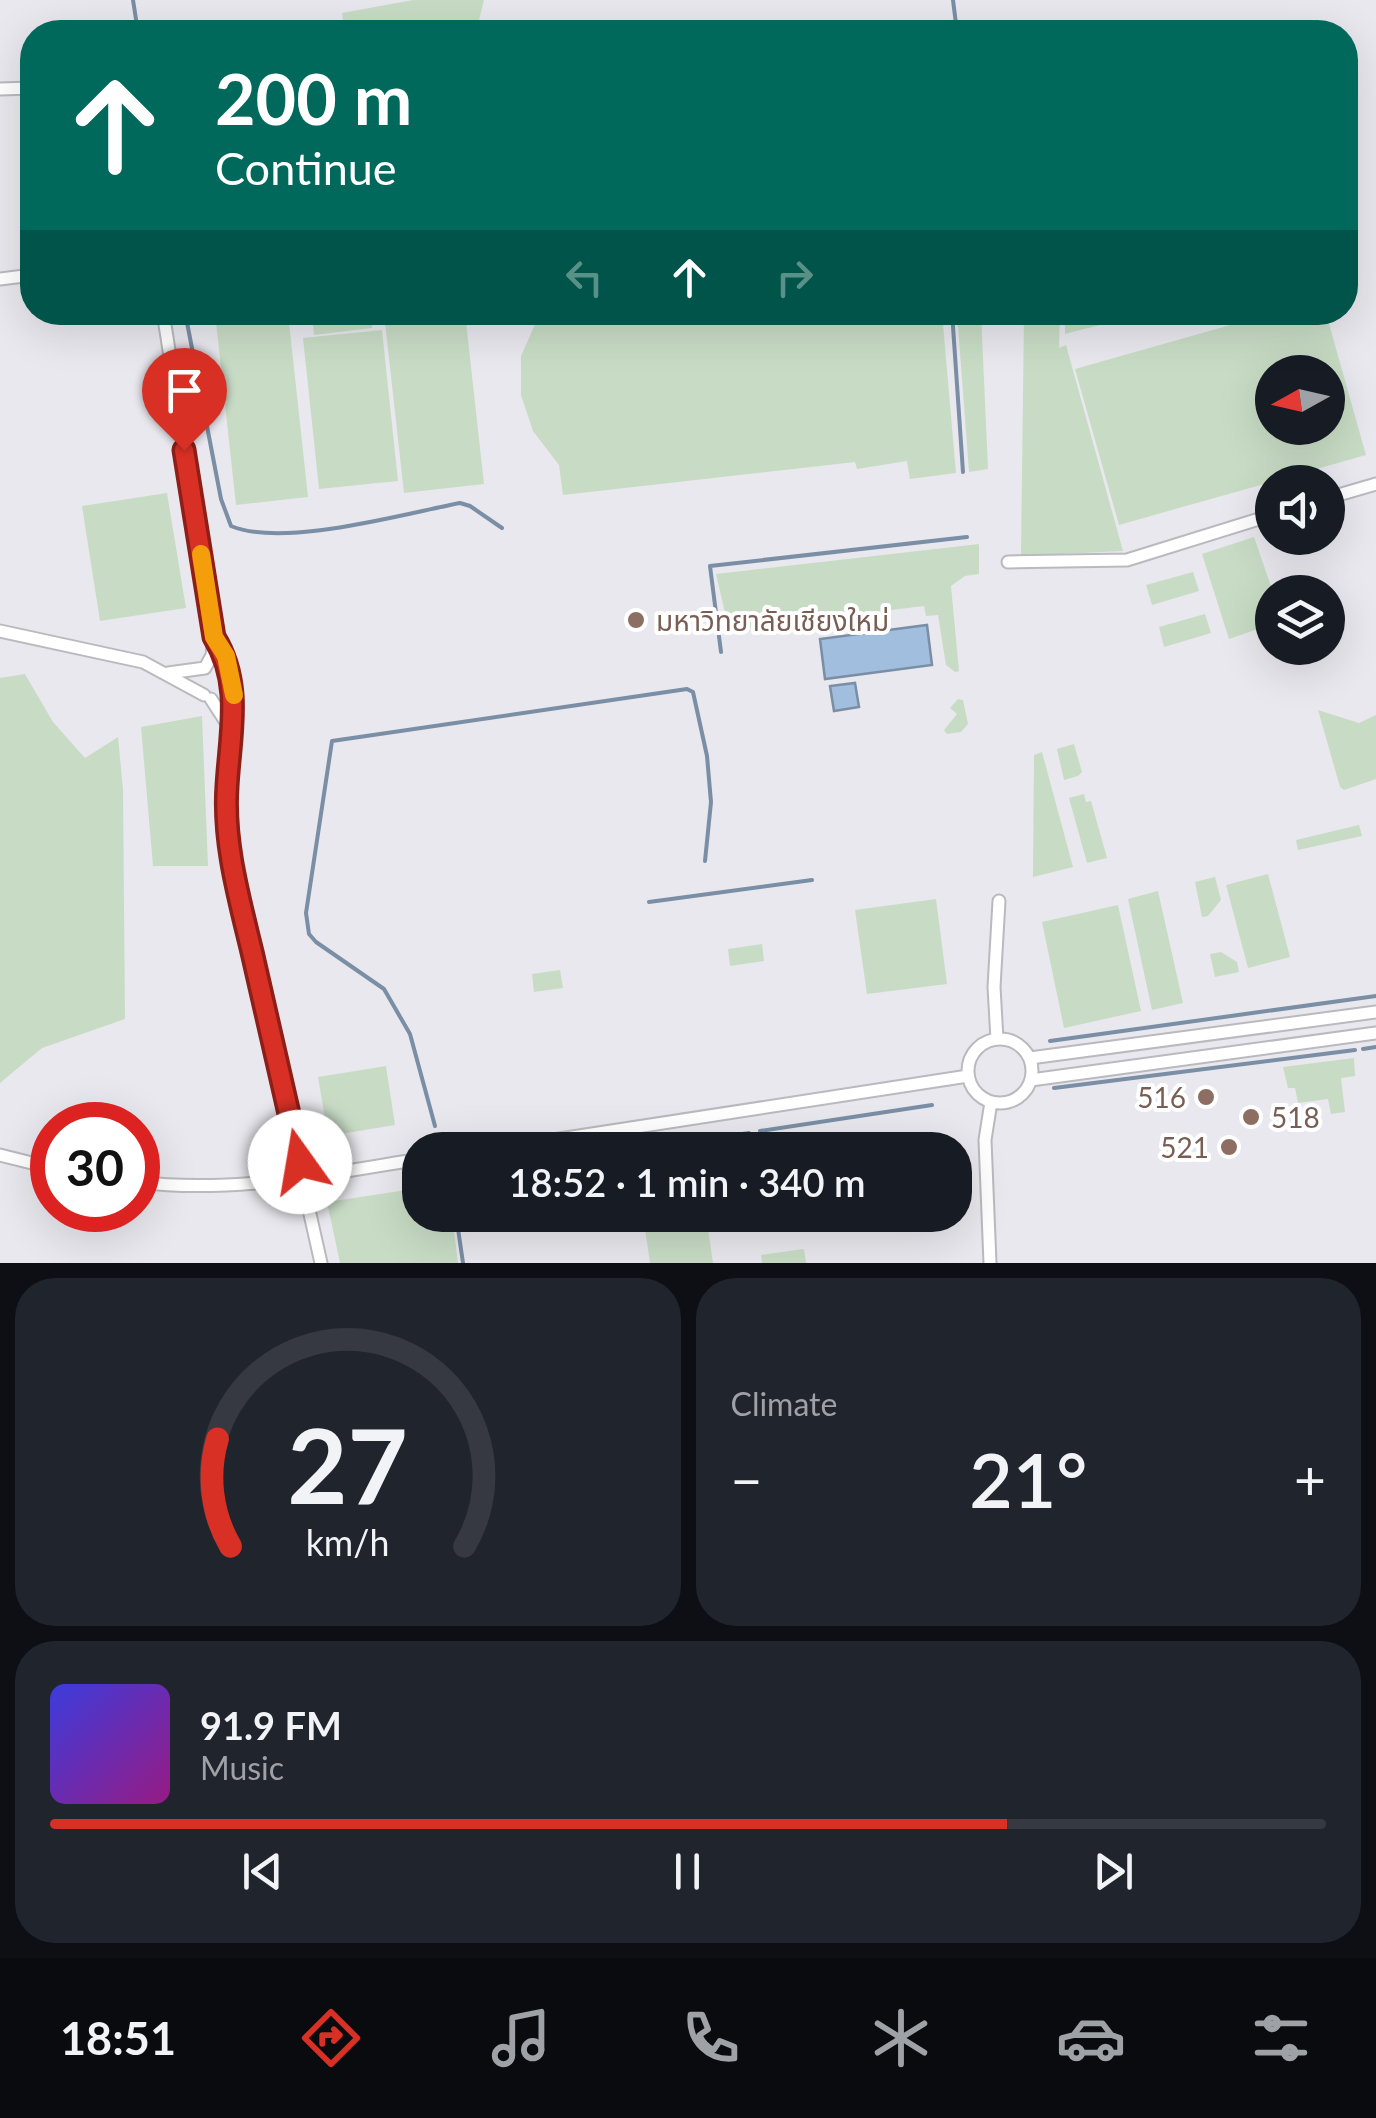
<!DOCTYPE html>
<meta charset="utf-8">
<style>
body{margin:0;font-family:Lato,"Noto Sans Thai",sans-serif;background:#20242c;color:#f1f3f6;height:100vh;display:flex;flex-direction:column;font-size:38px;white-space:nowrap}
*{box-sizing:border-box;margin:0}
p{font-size:32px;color:#9ea1a6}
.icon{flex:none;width:55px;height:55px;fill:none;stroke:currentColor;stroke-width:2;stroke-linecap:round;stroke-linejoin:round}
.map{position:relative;height:1263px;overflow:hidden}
.drawer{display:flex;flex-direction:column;gap:15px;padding:15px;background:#0d0f14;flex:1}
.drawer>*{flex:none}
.hud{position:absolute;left:20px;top:20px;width:1338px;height:305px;border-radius:40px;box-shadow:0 10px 40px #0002;background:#00695c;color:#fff;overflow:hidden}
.needle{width:65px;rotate:262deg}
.fabs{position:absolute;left:1255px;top:355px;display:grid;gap:20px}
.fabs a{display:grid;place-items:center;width:90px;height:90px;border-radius:50%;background:#171b24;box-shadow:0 10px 40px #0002;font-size:50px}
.speed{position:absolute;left:30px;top:1102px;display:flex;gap:20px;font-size:50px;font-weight:700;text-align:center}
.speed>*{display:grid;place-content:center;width:130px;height:130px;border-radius:50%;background:#171b24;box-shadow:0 10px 40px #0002;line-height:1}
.speed .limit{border:15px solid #d22;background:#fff;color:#111}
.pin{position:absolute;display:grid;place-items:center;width:85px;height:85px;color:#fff;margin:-102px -42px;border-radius:50% 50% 50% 0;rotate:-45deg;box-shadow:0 0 10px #0007}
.pin .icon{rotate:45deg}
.me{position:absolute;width:110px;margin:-55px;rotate:347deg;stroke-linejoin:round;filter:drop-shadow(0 0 8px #0008)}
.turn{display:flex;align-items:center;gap:35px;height:210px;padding:0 30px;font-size:45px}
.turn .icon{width:130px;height:130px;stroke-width:2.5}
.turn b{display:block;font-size:70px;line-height:85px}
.lanes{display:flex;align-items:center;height:95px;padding:0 30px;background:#0003;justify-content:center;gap:50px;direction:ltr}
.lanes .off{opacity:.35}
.big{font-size:75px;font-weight:600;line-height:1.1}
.drawer .card{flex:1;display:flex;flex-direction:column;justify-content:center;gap:15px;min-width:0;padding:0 35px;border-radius:40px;background:#20242c}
.drawer .dial{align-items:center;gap:0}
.dial svg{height:260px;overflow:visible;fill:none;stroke:#363941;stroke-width:7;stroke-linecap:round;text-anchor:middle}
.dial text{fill:#f1f3f6;stroke:none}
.song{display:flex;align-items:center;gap:30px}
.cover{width:120px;height:120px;border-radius:15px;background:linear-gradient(135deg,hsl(240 70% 55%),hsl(310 70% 35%))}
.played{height:10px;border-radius:5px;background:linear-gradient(90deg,#d93025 75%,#363941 75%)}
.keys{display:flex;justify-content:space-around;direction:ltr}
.heat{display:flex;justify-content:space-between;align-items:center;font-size:55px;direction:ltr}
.drawer .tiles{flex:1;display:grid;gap:15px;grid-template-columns:1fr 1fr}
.card:last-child{grid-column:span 2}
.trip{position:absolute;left:402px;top:1132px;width:570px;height:100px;border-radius:40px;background:#171b24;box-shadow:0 10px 40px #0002;font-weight:600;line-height:100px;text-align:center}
.menu{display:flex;height:160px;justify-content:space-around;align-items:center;background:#090b0e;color:#9ea1a6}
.menu .icon{width:70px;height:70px}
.menu .current{color:#d93025}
.menu b{font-size:45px;color:#f1f3f6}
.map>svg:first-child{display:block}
.green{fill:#c8dcc5;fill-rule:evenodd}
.water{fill:#a2bede;stroke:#7a8ea5;stroke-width:2.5}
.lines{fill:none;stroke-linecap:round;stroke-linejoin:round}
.stream{stroke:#7a8ea5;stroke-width:4}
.minor-casing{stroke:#bab9be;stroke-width:15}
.minor{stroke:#fff;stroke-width:11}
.route-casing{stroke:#8d1f18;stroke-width:25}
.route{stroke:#d93025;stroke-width:18}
.slow{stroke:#f59e0b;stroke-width:18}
.education-dot{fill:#8d6e63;stroke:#fff;stroke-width:4}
.labels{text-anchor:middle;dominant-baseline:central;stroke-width:8;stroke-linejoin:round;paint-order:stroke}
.education-label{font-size:28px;fill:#785e54;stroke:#fff;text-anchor:start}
</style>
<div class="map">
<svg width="1376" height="1263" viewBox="0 0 1376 1263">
<rect width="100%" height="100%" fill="#e9e8ee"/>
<path class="green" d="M 413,0 L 484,0 L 476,32 L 345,32 L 342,13 Z
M 1276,312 L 1326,313 L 1366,455 L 1119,525 L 1075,369 ZM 1272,372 L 1328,372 L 1328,428 L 1272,428 Z
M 215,313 L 288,313 L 308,497 L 236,505 Z
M 312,313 L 371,313 L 372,328 L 314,335 Z
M 384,313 L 465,313 L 484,484 L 404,493 Z
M 540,313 L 942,313 L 956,473 L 910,479 L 907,461 L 857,469 L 855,462 L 563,495 L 559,465 L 533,431 L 521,395 L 521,356 Z
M 957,313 L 981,313 L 988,469 L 969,472 Z
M 1024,313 L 1060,313 L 1059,348 L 1066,345 L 1123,551 L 1021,556 Z
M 1065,313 L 1065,312 L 1146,313 L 1065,334 Z
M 382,330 L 398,481 L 319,489 L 303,338 Z
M 167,493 L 186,608 L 100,621 L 82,506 Z
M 1254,537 L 1273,592 L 1272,624 L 1229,639 L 1202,554 Z
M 979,544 L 979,574 L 965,576 L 951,586 L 959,671 L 955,672 L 946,665 L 938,615 L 926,616 L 924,606 L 729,630 L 716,574 Z
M 1193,572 L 1199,591 L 1152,605 L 1146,585 Z
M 1205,614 L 1211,633 L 1164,647 L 1159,627 Z
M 25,674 L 53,722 L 85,758 L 118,737 L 123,789 L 125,1019 L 42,1048 L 0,1083 L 0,678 Z
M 958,699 L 963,700 L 968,724 L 961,732 L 947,734 L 944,730 L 957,714 L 950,708 Z
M 1318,710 L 1359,723 L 1376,715 L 1376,779 L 1344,790 L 1340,787 Z
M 202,716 L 208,866 L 153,866 L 141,727 Z
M 1074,744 L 1082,772 L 1078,776 L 1064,780 L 1057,749 Z
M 1042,752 L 1073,867 L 1033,877 L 1034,755 Z
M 1084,794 L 1086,802 L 1091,801 L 1107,858 L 1087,863 L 1069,798 Z
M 1359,825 L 1362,836 L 1298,850 L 1296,840 Z
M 1268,874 L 1290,957 L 1248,968 L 1226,885 Z
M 1215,877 L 1221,900 L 1208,916 L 1202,917 L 1195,882 Z
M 1158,891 L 1183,1003 L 1152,1010 L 1128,899 Z
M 936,899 L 947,984 L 867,994 L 855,910 Z
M 1118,905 L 1141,1011 L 1064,1028 L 1042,922 Z
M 762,944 L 764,961 L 730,966 L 728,949 Z
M 1221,952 L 1237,962 L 1239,972 L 1215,977 L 1210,954 Z
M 560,970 L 563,988 L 534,992 L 532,974 Z
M 1354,1058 L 1355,1076 L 1341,1078 L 1345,1112 L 1331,1114 L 1328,1099 L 1298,1103 L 1295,1088 L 1288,1088 L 1283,1067 Z
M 386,1066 L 395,1125 L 328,1136 L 318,1077 Z
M 420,1188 L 420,1215 L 452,1215 L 458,1263 L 340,1263 L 327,1202 Z
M 565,1215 L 605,1215 L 606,1223 L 567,1229 Z
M 643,1215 L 706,1215 L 713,1263 L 650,1263 Z
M 804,1249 L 806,1263 L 762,1263 L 761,1255 Z"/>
<path class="water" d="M 927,625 L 932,665 L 825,679 L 820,639 Z
M 855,683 L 859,707 L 834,711 L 830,686 Z"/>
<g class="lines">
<path class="stream" d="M 133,0 L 138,32
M 953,0 L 957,32
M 185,312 L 221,499 L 231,526 C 283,548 403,514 460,503 L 470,506 L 502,528
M 952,312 L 963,472
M 721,652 L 710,566 L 967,537
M 649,902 L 812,880
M 1050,1041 L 1376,996
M 1363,1049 L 1376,1047
M 1054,1088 L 1355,1050
M 435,1126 L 410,1034 L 384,989 L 316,942 L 309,934 L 306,913 L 332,741 L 687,689 L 693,692 L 707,756 L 711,802 L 705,861
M 760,1131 L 932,1105
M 635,1150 L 749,1133
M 456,1215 L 463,1263"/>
<g class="minor-casing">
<path id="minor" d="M 0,89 L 32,88
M 0,279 L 32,275
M 163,312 L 214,637 L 212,655 L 205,668 L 168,673
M 1328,498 L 1376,484
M 1008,562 L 1127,560 L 1272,515
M 0,631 L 143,662 L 204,695
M 214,637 C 233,668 235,694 231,730
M 211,699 L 231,730 L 233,741 L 226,788 L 232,867 L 321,1263
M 997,1039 L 994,987 L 999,901
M968 1071a32 32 0 1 1 64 0a32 32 0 1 1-64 0Z
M 1030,1058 L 1376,1012
M 1031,1080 L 1376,1033
M 488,1150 L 968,1076
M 0,1155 L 52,1168
M 138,1182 C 232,1194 327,1174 420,1159
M 990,1263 L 985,1140 L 991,1102"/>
</g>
<use href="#minor" class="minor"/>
</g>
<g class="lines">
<g class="route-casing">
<path id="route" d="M 184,450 L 214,637 C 243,684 230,733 227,786 C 223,842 239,898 252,952 C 268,1022 284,1092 300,1162"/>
</g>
<use href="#route" class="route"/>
<path class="slow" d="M 201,554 L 214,637 L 226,656 L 234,695"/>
</g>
<g class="education-dot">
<circle cx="636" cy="620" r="10"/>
<circle cx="1206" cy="1097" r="10"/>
<circle cx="1251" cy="1117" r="10"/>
<circle cx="1229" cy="1147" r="10"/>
</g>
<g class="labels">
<g class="education-label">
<text x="656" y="620">มหาวิทยาลัยเชียงใหม่</text>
<text x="1186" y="1097" text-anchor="end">516</text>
<text x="1271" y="1117">518</text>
<text x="1209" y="1147" text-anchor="end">521</text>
</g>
</g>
</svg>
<div class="fabs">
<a><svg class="needle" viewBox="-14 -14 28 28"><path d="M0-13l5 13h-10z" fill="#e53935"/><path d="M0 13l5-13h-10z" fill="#9ea1a6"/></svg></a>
<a><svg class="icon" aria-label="sound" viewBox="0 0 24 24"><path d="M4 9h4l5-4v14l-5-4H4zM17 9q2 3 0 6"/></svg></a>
<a><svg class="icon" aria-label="layers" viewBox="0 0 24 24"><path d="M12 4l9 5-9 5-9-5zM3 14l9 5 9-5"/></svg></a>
</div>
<div class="speed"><div class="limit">30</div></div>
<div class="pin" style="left:184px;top:450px;background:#d93025"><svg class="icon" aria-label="arrive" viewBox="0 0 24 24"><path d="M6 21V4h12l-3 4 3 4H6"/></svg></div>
<svg class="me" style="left:300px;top:1162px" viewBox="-20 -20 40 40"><circle r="19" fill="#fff"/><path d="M0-13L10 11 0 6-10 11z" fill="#d93025"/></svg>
<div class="trip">18:52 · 1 min · 340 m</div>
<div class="hud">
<div class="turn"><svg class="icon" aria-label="ahead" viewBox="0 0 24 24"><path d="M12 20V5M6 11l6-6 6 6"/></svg><div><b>200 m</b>Continue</div></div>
<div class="lanes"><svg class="icon off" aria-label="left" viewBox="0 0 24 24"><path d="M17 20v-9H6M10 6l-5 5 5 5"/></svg><svg class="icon" aria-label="ahead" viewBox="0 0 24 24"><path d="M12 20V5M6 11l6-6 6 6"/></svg><svg class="icon off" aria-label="right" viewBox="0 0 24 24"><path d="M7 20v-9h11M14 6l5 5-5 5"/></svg></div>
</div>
</div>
<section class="drawer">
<div class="tiles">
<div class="card dial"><svg viewBox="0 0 100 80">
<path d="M14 69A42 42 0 1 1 86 69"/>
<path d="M14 69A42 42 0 0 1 10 36" stroke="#d93025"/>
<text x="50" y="56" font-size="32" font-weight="700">27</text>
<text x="50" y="72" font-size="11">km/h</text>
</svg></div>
<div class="card"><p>Climate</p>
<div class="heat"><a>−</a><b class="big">21°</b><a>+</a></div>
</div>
<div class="card">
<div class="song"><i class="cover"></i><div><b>91.9 FM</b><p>Music</p></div></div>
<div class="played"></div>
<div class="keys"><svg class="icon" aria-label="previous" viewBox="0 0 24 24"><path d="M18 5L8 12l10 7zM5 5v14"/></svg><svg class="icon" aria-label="pause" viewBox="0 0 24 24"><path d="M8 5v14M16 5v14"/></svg><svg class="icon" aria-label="next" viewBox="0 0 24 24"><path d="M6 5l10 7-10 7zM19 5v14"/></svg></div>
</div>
</div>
</section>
<nav class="menu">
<b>18:51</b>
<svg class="icon current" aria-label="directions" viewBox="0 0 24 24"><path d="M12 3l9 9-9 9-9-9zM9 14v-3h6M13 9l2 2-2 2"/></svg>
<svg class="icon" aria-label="music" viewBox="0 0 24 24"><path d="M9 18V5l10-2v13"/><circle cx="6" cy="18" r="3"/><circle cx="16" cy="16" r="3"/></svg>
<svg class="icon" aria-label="phone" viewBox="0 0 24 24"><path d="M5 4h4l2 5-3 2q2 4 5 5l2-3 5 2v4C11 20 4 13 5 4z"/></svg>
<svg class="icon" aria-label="climate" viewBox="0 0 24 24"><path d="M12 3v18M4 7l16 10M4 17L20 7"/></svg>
<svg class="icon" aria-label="car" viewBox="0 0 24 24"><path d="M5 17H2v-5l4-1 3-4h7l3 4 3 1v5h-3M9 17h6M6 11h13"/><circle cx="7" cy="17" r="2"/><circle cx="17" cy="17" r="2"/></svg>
<svg class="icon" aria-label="filters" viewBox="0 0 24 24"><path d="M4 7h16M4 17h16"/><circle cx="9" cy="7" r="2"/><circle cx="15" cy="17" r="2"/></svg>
</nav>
